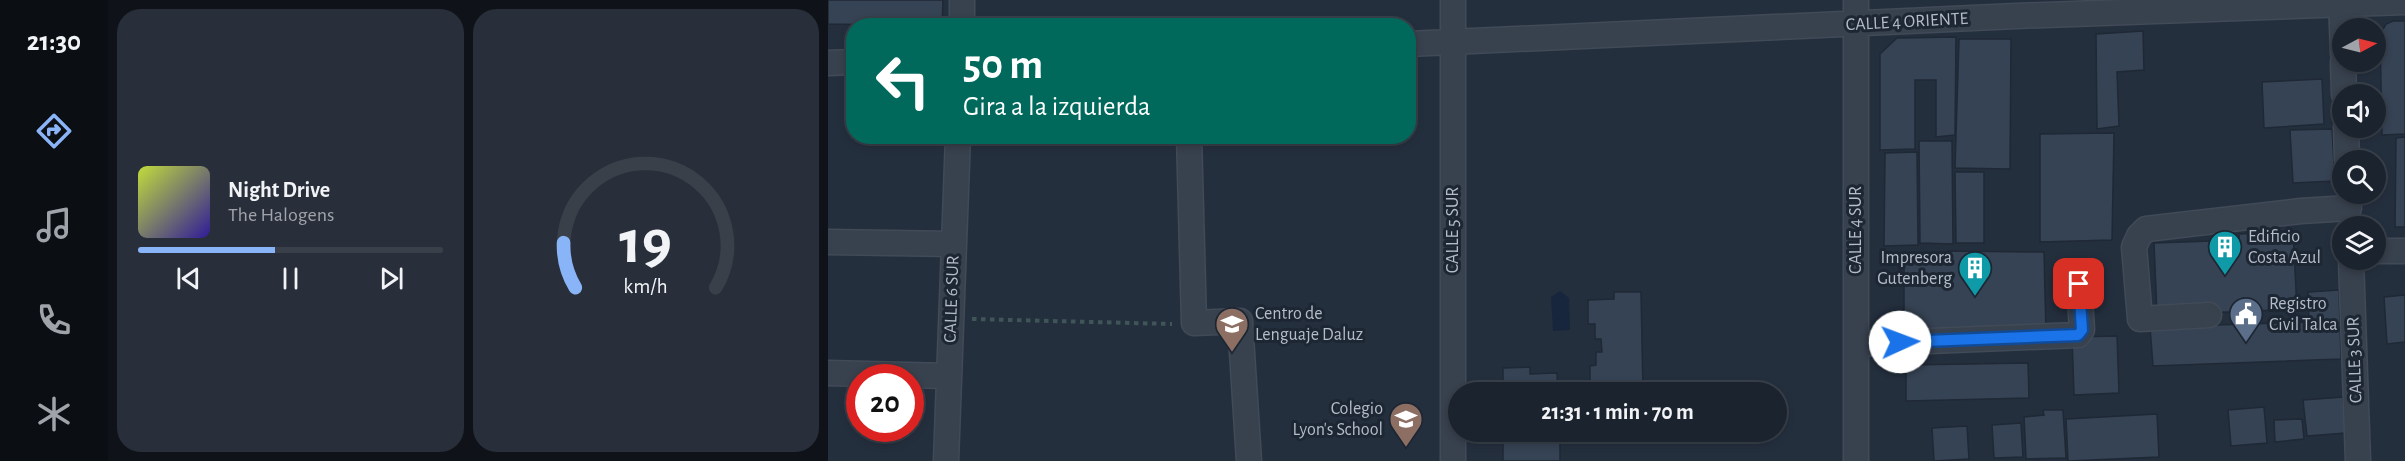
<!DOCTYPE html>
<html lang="es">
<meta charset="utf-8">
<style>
body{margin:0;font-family:"Alegreya Sans",sans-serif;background:#282f3a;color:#f1f3f6;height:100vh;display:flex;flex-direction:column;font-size:22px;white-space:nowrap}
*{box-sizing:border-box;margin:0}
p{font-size:20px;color:#a0a4aa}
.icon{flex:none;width:33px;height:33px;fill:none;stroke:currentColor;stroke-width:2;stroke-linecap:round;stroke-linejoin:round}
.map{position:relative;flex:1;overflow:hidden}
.sheet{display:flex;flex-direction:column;gap:9px;padding:9px;background:#0f1319;width:720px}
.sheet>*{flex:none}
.guide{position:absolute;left:18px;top:18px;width:570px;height:126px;border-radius:24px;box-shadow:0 3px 9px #0003,0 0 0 2px #39404a;background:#00695c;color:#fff;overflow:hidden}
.needle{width:39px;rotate:83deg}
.buttons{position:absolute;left:1504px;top:18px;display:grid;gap:12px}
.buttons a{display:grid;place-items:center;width:54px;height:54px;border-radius:50%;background:#1b232e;box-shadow:0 3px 9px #0003,0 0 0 2px #39404a;font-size:30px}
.speed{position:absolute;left:18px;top:364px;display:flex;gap:12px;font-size:30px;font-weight:700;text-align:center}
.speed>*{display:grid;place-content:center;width:78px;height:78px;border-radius:50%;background:#1b232e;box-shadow:0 3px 9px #0003,0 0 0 2px #39404a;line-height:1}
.speed .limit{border:9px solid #d22;background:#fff;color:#111}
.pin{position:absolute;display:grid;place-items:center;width:51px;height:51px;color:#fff;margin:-26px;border-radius:12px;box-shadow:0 3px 9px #0006}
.me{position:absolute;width:66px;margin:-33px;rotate:88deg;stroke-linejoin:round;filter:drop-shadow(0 0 4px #0008)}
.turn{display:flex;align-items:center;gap:21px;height:126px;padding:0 18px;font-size:27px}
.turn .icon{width:78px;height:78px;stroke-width:2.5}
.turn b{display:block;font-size:42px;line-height:51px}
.sheet .tile{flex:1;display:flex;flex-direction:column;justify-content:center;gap:9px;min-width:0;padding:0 21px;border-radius:24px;background:#282f3a}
.sheet .dial{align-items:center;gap:0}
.dial svg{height:156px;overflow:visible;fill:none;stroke:#39404a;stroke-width:7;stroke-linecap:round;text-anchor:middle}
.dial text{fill:#f1f3f6;stroke:none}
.song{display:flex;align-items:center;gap:18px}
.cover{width:72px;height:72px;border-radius:9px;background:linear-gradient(135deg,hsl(70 70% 55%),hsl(250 70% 35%))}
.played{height:6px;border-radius:3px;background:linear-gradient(90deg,#8ab4f8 45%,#39404a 45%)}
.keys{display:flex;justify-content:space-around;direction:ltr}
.sheet .tiles{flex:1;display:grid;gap:9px;grid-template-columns:repeat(2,1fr)}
.trip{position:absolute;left:620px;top:382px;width:339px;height:60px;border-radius:30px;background:#1b232e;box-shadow:0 3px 9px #0003,0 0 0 2px #39404a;font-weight:600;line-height:60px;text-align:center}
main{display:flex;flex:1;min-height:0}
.tab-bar{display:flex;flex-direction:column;width:108px;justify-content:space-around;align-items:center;background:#0b0e12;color:#a0a4aa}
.tab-bar .icon{width:42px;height:42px}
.tab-bar .selected{color:#8ab4f8}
.tab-bar b{font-size:27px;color:#f1f3f6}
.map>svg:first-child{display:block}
.water{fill:#17263c}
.building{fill:#364354;stroke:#1f2835;stroke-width:1.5}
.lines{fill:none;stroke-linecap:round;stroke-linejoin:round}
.minor-casing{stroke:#414a57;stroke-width:27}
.path{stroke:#3f5557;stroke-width:4;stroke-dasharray:4.5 4.5;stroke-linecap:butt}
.minor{stroke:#38414e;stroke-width:24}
.route-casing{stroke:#114b97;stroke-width:15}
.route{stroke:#1a73e8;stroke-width:10}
.labels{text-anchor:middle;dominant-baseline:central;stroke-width:6;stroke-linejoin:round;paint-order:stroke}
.street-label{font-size:18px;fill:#b4bcc9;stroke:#1d2633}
.poi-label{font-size:18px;fill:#b4bcc9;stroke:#1d2633;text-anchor:start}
</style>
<main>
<nav class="tab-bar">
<b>21:30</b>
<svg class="icon selected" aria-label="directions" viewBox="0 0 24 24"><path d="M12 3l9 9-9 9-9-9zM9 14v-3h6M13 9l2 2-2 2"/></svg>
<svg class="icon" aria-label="music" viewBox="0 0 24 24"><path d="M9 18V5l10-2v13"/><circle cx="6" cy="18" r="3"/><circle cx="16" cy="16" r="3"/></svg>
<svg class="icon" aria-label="phone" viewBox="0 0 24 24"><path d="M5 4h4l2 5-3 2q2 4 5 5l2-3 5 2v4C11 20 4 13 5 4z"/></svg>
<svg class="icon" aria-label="climate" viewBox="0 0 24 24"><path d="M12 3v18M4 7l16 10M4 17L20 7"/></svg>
</nav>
<section class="sheet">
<div class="tiles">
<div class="tile">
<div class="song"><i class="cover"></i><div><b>Night Drive</b><p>The Halogens</p></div></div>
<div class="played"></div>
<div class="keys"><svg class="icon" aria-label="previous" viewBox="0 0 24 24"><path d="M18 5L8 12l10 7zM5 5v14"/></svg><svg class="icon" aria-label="pause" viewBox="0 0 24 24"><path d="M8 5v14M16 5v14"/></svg><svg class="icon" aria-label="next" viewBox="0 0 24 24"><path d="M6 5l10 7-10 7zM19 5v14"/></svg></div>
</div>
<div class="tile dial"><svg viewBox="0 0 100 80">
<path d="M14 69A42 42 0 1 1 86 69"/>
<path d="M14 69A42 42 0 0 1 8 46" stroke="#8ab4f8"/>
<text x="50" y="56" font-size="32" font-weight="700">19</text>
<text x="50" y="72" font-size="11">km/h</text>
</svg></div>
</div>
</section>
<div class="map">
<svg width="1577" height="461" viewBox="0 0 1577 461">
<rect width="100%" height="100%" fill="#242f3e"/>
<path class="water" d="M 732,291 L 741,298 L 742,330 L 725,331 L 723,297 Z"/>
<path class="building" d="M 0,0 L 115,0 L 114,26 L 0,24 Z
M 1565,21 L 1577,21 L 1577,134 L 1554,135 L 1552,35 L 1558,24 Z
M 1315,31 L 1316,70 L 1289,72 L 1291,126 L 1269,129 L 1268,34 Z
M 1128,37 L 1127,135 L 1108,137 L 1108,80 L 1087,80 L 1087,149 L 1052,150 L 1052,54 L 1069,38 Z
M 1131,39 L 1183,39 L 1182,169 L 1127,168 Z
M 1494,79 L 1496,124 L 1436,128 L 1434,82 Z
M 1504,129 L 1507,181 L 1465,183 L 1462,130 Z
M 1286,133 L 1284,240 L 1212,242 L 1212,134 Z
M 1577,137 L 1577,227 L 1567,227 L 1568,138 Z
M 1091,141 L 1124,141 L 1125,244 L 1092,243 Z
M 1089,152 L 1090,245 L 1056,246 L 1057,153 Z
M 1127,172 L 1156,172 L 1156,243 L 1128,243 Z
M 1465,231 L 1469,309 L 1329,315 L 1326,243 L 1411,240 L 1411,234 Z
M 1119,251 L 1216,252 L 1218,331 L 1076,330 L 1076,262 L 1119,264 Z
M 1511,290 L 1513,359 L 1325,366 L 1322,327 L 1481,322 L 1480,292 Z
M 786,292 L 813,292 L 815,391 L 762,392 L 762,366 L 768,365 L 768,352 L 774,352 L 773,339 L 767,339 L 767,324 L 760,324 L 760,300 L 786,299 Z
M 1577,295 L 1577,342 L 1559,344 L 1556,297 Z
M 1289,336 L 1291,393 L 1246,395 L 1244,337 Z
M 1200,363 L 1201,398 L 1078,401 L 1078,365 Z
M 702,367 L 702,374 L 729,373 L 730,393 L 675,393 L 675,368 Z
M 1515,397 L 1518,433 L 1479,436 L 1475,400 Z
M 1436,407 L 1439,443 L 1403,446 L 1400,410 Z
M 1215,410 L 1235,410 L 1238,458 L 1198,459 L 1196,417 L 1216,415 Z
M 1329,414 L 1331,457 L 1240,461 L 1238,419 Z
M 1474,419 L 1476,439 L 1447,442 L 1446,420 Z
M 1193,423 L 1195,457 L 1166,458 L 1164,425 Z
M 1139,426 L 1141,459 L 1106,461 L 1104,428 Z
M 675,432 L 724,432 L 724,443 L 732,442 L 732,461 L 675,461 Z"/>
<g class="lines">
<g class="minor-casing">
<path id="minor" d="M 1028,0 L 1028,461
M 1513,0 L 1515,53
M 134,26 L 134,0
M 580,44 L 1188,16 L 1577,2
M 1515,62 L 1516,94
M 0,63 L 26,62
M 1518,128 L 1519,160
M 361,136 L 366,323 L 412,321 L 421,461
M 0,242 L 126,244
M 1548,251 L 1577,251
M 1523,260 L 1530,461
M 1381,315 L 1312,319 L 1306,247 L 1311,236 L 1318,229 L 1473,211 L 1521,208
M 1029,344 L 1250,335 L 1254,330 L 1251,284
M 0,373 L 121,376
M 118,461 L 130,136
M 625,461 L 625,0"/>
</g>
<path class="path" d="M 144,319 L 344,324"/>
<use href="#minor" class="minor"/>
</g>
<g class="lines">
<g class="route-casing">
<path id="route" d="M 1072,342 L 1250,335 L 1254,330 L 1251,284"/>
</g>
<use href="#route" class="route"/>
</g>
<defs>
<g id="building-pin" transform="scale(1.725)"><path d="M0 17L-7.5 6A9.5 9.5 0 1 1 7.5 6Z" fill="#0f9aa8" stroke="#1d2633"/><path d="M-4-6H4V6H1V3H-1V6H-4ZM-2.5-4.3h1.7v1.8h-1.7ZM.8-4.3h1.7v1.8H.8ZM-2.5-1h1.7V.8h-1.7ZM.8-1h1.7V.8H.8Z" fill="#fff"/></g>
<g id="civic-pin" transform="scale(1.725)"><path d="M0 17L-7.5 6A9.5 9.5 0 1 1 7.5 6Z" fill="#5c6f8a" stroke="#1d2633"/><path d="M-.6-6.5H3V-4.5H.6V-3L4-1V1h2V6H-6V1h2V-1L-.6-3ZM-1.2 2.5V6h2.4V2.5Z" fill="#fff"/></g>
<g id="school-pin" transform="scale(1.725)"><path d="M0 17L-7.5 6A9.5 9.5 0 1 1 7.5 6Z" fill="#8d6e63" stroke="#1d2633"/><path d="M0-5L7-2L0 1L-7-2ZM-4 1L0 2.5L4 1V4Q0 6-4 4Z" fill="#fff"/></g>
</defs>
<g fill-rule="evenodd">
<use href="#building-pin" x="1397" y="247"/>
<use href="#building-pin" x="1147" y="268"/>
<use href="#civic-pin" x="1418" y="314"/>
<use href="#school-pin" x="404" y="324"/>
<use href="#school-pin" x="578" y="419"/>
</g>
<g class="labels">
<g class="street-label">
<text transform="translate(1079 22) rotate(-3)">CALLE 4 ORIENTE</text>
<text transform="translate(625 230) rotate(-90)">CALLE 5 SUR</text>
<text transform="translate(1028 230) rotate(-90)">CALLE 4 SUR</text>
<text transform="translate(124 299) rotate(-88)">CALLE 6 SUR</text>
<text transform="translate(1527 360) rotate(-92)">CALLE 3 SUR</text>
</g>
<g class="poi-label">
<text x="1420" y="237">Edificio<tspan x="1420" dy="21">Costa Azul</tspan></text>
<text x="1124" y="258" text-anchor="end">Impresora<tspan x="1124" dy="21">Gutenberg</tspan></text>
<text x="1441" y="304">Registro<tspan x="1441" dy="21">Civil Talca</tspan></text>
<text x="427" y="314">Centro de<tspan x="427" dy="21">Lenguaje Daluz</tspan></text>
<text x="555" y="409" text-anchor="end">Colegio<tspan x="555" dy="21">Lyon's School</tspan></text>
</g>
</g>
</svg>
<div class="buttons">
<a><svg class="needle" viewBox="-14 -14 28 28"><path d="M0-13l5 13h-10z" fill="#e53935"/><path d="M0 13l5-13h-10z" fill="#a0a4aa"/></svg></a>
<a><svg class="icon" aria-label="sound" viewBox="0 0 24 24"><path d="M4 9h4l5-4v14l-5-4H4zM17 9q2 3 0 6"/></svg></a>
<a><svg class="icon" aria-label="search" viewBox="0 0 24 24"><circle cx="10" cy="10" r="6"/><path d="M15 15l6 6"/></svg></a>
<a><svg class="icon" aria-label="layers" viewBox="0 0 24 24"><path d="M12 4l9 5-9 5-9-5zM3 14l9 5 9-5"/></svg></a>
</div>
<div class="speed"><div class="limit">20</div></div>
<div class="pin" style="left:1251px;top:284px;background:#d93025"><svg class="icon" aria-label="arrive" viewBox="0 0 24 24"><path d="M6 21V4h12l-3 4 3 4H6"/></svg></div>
<svg class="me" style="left:1072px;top:342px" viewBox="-20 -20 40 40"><circle r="19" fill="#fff"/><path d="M0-13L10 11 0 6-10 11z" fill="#1a73e8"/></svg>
<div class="trip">21:31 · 1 min · 70 m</div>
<div class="guide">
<div class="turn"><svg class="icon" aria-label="left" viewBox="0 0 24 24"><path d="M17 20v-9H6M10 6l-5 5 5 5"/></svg><div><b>50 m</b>Gira a la izquierda</div></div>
</div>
</div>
</main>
